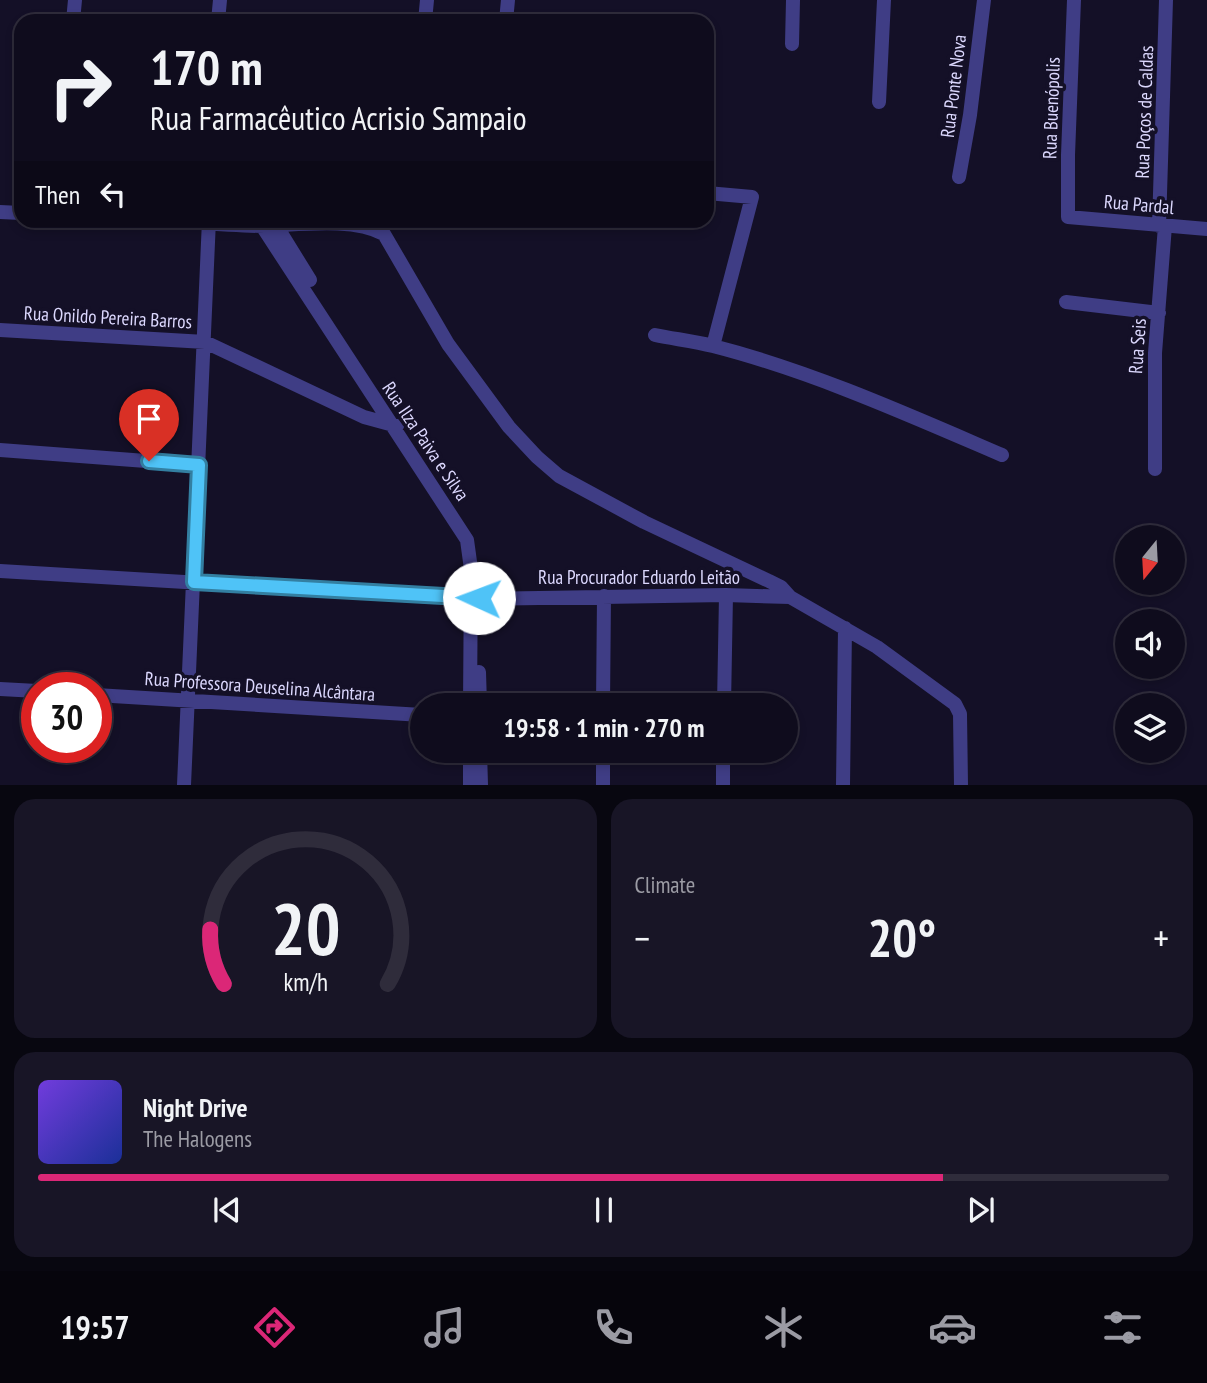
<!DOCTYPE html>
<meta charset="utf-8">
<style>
body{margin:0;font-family:"PT Sans Narrow",sans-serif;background:#181526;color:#f1f3f6;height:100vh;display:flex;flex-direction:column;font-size:26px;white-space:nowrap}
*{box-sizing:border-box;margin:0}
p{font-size:23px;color:#9b9ba4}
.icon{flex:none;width:38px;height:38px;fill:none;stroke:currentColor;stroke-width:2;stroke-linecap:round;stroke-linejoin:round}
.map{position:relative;height:785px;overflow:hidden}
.details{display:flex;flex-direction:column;gap:14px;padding:14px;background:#080710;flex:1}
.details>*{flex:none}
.hud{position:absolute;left:14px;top:14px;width:700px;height:214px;border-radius:21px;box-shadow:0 4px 10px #0003,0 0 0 2px #2f2c3b;background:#0f0c1d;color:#f1f3f6;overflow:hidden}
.needle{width:46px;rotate:198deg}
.buttons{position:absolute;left:1115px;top:525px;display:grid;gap:14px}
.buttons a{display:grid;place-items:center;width:70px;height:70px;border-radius:50%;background:#0f0c1d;box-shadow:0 4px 10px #0003,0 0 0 2px #2f2c3b;font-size:35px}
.speed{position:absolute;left:21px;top:672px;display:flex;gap:14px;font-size:35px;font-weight:700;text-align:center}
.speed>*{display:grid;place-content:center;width:91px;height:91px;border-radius:50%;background:#0f0c1d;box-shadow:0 4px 10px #0003,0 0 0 2px #2f2c3b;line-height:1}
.speed .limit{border:10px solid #d22;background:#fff;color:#111}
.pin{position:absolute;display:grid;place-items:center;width:60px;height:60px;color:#fff;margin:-72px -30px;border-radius:50% 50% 50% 0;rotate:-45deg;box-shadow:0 0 7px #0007}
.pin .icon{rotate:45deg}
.me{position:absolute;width:77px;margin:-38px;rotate:272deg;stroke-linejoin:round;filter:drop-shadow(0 0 5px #0008)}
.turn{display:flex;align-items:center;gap:24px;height:147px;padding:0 21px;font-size:32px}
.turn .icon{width:91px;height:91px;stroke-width:2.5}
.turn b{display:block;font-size:49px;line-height:60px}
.then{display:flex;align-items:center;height:66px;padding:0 21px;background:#0003;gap:14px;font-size:26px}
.big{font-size:52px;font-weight:700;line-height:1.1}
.details .tile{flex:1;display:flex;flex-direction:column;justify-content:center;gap:10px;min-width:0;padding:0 24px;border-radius:21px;background:#181526}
.details .dial{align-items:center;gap:0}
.dial svg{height:182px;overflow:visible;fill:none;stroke:#2f2c3b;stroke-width:7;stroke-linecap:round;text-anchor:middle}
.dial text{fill:#f1f3f6;stroke:none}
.song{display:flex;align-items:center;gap:21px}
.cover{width:84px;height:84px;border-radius:10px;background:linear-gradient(135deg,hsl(260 70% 55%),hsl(230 70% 35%))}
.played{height:7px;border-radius:4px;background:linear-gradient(90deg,#db2777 80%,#2f2c3b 80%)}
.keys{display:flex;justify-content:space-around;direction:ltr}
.heat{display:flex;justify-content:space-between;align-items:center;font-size:38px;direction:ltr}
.details .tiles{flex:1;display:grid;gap:14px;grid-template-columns:1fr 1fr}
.tile:last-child{grid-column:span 2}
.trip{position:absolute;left:410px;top:693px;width:388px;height:70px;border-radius:35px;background:#0f0c1d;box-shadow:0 4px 10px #0003,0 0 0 2px #2f2c3b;font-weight:700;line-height:70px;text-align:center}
.dock{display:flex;height:112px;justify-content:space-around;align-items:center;background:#06050c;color:#9b9ba4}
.dock .icon{width:49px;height:49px}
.dock .selected{color:#db2777}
.dock b{font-size:32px;color:#f1f3f6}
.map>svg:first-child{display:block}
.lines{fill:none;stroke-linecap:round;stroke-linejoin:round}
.minor{stroke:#3f3d85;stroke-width:14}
.route-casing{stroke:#337fa1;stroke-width:18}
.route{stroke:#4fc3f7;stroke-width:12}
.labels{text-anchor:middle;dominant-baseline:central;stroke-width:7;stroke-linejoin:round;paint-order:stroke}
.street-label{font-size:19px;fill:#dcd8fe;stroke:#141027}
</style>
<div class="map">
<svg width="1207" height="785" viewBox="0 0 1207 785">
<rect width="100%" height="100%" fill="#141027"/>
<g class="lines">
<path class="minor" d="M 1074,0 L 1068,155 L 1068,217 L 1207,229
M 73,21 L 75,0
M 218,21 L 220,0
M 425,21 L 427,0
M 506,21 L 508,0
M 792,44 L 793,0
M 879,102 L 884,0
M 959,177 L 970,115 L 984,0
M 707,193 L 752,197 L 713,346
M 0,212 L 21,213
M 160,220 C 194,222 229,226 264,226 C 299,225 352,217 384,234 L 448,344 L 509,427 L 537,457 L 559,476 L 644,522 L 769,581 L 781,587 L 790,597
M 276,225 L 310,280
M 262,226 L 467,540 L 471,569 L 470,705
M 1159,226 L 1166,0
M 1066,302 L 1159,313
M 0,330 L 205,342 L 364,417 L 397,426
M 655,335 C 674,339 694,341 713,346 C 811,371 909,415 1002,455
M 0,450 L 199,465
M 1155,469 L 1155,353 L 1165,226
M 0,571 L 470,599 L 726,595 L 790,597 L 877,647 L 955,704 L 960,714 L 961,785
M 479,672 L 480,705
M 0,689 L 37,691
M 96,695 L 422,715
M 603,705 L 604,596
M 724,705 L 726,595
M 470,751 L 470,785
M 480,751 L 481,785
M 184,785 L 209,220
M 603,785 L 603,751
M 723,785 L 723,751
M 843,785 L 845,628"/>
</g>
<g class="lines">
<g class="route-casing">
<path id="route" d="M 149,461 L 199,465 L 194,582 L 479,598"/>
</g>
<use href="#route" class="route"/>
</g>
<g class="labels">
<g class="street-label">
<text transform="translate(953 86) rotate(-83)">Rua Ponte Nova</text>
<text transform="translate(1051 108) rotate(-88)">Rua Buenópolis</text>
<text transform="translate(1144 112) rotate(-88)">Rua Poços de Caldas</text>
<text transform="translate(1139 204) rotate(5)">Rua Pardal</text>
<text transform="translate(108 317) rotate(3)">Rua Onildo Pereira Barros</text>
<text transform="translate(1137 346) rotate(-86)">Rua Seis</text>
<text transform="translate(426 441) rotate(56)">Rua Ilza Paiva e Silva</text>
<text x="639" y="577">Rua Procurador Eduardo Leitão</text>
<text transform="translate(260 686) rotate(4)">Rua Professora Deuselina Alcântara</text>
</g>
</g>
</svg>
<div class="buttons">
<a><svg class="needle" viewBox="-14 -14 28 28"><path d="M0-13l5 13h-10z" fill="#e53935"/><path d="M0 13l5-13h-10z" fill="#9b9ba4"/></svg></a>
<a><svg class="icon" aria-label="sound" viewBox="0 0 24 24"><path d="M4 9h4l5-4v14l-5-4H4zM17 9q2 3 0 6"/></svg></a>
<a><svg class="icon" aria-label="layers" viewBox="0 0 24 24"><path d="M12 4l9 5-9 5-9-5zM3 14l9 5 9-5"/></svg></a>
</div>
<div class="speed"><div class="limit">30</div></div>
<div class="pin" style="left:149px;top:461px;background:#d93025"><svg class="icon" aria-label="arrive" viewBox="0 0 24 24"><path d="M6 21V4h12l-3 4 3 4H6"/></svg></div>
<svg class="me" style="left:479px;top:598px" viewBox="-20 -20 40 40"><circle r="19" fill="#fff"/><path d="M0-13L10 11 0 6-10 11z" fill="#4fc3f7"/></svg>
<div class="trip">19:58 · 1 min · 270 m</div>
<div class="hud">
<div class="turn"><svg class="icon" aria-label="right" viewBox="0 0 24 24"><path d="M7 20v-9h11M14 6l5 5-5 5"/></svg><div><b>170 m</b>Rua Farmacêutico Acrisio Sampaio</div></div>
<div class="then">Then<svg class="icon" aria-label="left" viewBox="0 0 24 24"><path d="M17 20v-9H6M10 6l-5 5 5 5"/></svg></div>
</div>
</div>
<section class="details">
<div class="tiles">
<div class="tile dial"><svg viewBox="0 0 100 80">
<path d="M14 69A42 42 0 1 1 86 69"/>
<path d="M14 69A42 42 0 0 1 8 45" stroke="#db2777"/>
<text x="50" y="56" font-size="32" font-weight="700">20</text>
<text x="50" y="72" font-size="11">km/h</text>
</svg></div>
<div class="tile"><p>Climate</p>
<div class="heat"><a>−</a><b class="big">20°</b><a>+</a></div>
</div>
<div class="tile">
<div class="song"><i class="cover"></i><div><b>Night Drive</b><p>The Halogens</p></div></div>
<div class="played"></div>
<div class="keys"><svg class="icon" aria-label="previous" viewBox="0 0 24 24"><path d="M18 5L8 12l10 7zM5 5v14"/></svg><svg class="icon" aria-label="pause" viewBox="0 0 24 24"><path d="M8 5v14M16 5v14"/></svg><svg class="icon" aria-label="next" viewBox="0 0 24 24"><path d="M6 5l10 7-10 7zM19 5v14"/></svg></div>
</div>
</div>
</section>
<nav class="dock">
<b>19:57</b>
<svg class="icon selected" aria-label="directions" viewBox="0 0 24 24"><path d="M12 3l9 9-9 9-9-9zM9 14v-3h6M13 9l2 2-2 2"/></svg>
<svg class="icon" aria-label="music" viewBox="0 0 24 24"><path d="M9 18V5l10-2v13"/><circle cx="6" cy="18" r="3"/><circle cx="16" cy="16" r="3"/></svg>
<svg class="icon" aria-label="phone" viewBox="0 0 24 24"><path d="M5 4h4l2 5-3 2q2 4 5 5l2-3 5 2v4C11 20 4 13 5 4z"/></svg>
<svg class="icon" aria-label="climate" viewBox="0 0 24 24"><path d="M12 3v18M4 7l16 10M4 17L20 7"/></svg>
<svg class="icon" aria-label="car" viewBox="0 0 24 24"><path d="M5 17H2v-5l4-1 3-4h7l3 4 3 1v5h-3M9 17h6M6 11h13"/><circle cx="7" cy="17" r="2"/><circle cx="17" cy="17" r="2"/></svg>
<svg class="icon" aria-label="filters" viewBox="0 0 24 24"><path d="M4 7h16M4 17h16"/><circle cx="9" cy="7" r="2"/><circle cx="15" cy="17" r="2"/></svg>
</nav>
